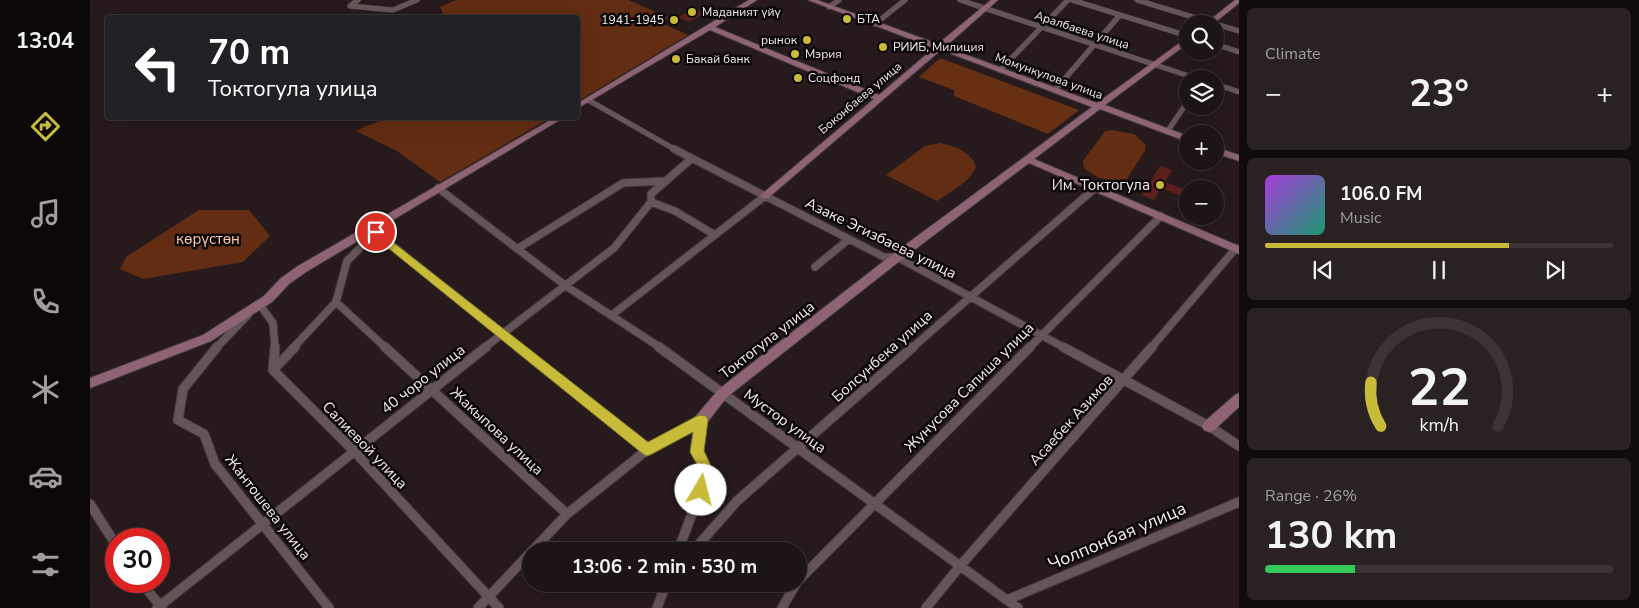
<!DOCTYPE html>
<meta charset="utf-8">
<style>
body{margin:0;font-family:"Nunito Sans",sans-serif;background:#2a2122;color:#f1f3f6;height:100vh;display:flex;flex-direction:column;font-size:19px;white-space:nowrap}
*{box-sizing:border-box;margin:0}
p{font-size:16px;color:#a09ea0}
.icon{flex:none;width:28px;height:28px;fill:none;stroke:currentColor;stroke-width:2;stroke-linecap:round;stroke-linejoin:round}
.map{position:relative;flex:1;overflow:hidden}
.drawer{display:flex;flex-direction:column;gap:8px;padding:8px;background:#100b0c;width:400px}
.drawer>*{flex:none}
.guide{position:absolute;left:15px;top:15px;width:475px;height:105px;border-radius:5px;box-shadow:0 5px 20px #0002,0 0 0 1px #3b3334;background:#202124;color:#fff;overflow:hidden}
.buttons{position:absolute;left:1089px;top:15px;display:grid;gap:10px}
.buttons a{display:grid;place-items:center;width:45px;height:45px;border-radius:50%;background:#1d1415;box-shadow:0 5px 20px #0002,0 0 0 1px #3b3334;font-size:25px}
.speed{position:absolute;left:15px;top:528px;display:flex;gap:10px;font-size:25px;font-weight:700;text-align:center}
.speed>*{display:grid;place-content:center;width:65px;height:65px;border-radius:50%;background:#1d1415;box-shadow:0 5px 20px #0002,0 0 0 1px #3b3334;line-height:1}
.speed .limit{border:8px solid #d22;background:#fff;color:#111}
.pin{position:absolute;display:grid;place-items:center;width:42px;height:42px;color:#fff;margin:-21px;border:2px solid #fff;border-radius:50%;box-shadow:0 1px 5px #0007}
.me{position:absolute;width:55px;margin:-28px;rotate:8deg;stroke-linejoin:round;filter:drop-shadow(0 0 4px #0008)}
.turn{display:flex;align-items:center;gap:18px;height:105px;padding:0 20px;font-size:22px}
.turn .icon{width:65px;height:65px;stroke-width:2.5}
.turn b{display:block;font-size:35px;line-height:42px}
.big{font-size:38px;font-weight:700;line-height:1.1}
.drawer .card{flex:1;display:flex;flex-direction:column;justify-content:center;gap:8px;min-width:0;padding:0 18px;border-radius:8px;background:#2a2122}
.drawer .dial{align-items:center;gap:0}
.dial svg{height:130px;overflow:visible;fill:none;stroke:#3b3334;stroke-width:7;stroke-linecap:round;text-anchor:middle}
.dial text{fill:#f1f3f6;stroke:none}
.song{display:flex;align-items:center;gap:15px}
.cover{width:60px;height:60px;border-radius:8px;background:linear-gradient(135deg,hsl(280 70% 55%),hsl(160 70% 35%))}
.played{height:5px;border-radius:2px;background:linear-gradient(90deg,#c9bb3a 70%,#3b3334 70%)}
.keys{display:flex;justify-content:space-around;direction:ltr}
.heat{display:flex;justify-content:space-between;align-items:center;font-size:28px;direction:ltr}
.charge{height:8px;border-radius:4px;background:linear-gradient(90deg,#34c759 26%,#3b3334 0)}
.trip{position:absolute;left:432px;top:542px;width:285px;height:50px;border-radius:25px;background:#1d1415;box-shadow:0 5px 20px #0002,0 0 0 1px #3b3334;font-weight:700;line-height:50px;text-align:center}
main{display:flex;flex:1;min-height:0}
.tab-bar{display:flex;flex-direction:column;width:90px;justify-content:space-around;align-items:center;background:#0c0808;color:#a09ea0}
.tab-bar .icon{width:35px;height:35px}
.tab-bar .on{color:#c9bb3a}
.tab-bar b{font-size:22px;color:#f1f3f6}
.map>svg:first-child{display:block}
.green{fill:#622d12}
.forest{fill:#683012}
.building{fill:#5d201c}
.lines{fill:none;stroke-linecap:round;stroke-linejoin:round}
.street-far2-casing{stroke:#423839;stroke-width:6}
.street-far1-casing{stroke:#423839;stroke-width:9}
.street-casing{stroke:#423839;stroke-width:11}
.secondary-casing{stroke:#423839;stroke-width:2}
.street-far2{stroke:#655558;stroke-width:5}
.street-far1{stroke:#655558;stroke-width:7}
.street{stroke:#655558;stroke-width:9}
.secondary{fill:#8e6375;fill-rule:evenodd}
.route{fill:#c9bb3a;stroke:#837a26}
.poi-dot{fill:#c9bb3a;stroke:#0c0708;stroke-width:2}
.labels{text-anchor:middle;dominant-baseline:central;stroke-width:5;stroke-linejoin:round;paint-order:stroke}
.far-poi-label{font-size:12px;fill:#f4ebec;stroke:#0c0708;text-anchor:start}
.far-street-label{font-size:12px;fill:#f4ebec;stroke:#0c0708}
.poi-label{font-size:15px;fill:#f4ebec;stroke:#0c0708;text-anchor:end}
.street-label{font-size:15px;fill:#f4ebec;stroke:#0c0708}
.park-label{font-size:15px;fill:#ffc7ae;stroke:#0c0708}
.near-street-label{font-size:18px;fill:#f4ebec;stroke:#0c0708}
</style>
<main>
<nav class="tab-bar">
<b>13:04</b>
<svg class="icon on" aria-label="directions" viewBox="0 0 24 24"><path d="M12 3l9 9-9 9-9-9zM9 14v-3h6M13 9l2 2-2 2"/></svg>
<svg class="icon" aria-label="music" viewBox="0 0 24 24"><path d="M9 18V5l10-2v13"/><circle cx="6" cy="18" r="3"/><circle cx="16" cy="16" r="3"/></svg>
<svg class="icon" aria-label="phone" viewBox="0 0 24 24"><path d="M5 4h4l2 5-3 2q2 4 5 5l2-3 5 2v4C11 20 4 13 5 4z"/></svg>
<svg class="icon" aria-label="climate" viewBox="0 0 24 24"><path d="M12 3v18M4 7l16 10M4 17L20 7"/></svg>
<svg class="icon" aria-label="car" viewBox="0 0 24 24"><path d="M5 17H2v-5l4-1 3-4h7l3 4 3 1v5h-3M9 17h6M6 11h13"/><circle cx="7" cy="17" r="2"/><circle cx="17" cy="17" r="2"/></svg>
<svg class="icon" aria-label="filters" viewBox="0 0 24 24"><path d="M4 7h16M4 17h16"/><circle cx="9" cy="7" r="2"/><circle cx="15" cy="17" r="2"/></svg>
</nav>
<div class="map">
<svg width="1149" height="608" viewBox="0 0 1149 608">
<rect width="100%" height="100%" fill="#271a1c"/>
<path class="green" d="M 366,0 L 539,0 L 579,18 L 571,23 L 598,35 L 488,101 L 488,18 L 355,17 L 350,7 Z
M 298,118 L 460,118 L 350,182 L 307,151 L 266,131 C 276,125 287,123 298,118 Z
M 1022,130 L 1044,134 L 1056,145 L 1055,151 L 1036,180 C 1019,182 1007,179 994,168 L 993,161 L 1015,131 Z
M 850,143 C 866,147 879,150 886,166 C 882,181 860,192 847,201 L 796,175 L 835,146 Z
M 109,210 L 159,210 L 180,236 L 153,262 L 53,279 L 30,269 L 36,257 Z"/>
<path class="forest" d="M 850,58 L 989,110 L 958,134 L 864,96 L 864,90 L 829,77 Z"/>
<path class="building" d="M 604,8 L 615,13 L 599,22 L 588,17 Z
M 1070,166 L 1082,170 L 1075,182 L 1098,191 L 1098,199 L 1071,188 L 1064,200 L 1052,195 Z"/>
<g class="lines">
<g class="street-far2-casing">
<path id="street-far2" d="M 268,0 L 260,6 L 303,10 L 327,0
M 870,0 L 1108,79
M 982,0 L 1098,36
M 1047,0 L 1149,31
M 739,7 L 749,0
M 785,24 L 815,0
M 1125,44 L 1149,52
M 910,70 L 978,0
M 1125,84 L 1149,92
M 965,90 L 1030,15
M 498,100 L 586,150
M 1077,132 L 1098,101"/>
</g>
<g class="street-far1-casing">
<path id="street-far1" d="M 584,149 L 794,257 L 807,257 L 975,348
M 348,188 L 476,286 L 571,348
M 561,202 L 585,211 L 625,235
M 284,231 L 430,348
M 286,232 L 257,261 L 246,302 L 296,348
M 427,249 L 533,183 L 576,181
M 725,267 L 759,239
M 170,305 L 183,323 L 185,348
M 522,315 L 675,196
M 126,348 L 158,315
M 203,348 L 246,302
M 394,348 L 524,248 L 561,202 L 561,194 L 601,159
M 822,348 L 1005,188
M 939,348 L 1071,216
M 1061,348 L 1146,248"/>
</g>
<g class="street-casing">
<path id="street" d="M 127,347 L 93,389 L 88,420 L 114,434 L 125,464 L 239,608
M 205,347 L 183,370 L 264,451 L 409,608
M 295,347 L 477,514
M 428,347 L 557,450
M 569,347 L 928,608
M 973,347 L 1119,426 L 1149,446
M 183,370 L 185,347
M 0,504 L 26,545
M 442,551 L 477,514 L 557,450 L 611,420
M 588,551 L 611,490 L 616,468 L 607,452 L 611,420
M 603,551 L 647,501 L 823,347
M 709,580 L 940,347
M 50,581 L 72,608
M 917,600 L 1149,502
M 67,608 L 396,347
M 388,608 L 441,552
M 567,608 L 576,584
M 692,608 L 706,584
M 836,608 L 870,566 L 1062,347"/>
</g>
<g class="secondary-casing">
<path id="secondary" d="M 659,0 L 667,0 L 625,27 L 789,95 L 844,48 L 718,0 L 727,0 L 848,44 L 901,0 L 908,0 L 855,47 L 1007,103 L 1098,37 L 1098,43 L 1015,105 L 1098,136 L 1098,142 L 1010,109 L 944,159 L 1149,246 L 1149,254 L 939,163 L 811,260 L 637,397 L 616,424 L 611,426 L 606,424 L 605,420 L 606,416 L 629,389 L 803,254 L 1002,107 L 851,50 L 678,198 L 672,198 L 670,196 L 672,194 L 784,99 L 620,30 L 488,108 L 488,103 Z
M 1145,0 L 1149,0 L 1149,3 L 1123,24 L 1115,24 Z
M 464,118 L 473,118 L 216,272 L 199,284 L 182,302 L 121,341 L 0,388 L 0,378 L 113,335 L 174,296 L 191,278 L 208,266 Z
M 1125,147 L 1149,155 L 1149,161 L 1125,153 Z
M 1149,393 L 1149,407 L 1124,430 L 1119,432 L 1114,430 L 1112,426 L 1114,422 L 1145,395 Z"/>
</g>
<use href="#street-far2" class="street-far2"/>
<use href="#street-far1" class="street-far1"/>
<use href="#street" class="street"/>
<use href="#secondary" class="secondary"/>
</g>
<path class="route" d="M 286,229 L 558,442 L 607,416 L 611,415 L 616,416 L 618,420 L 614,451 L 622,468 L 616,495 L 611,497 L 606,495 L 604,490 L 609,468 L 600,452 L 603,432 L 562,454 L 557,456 L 553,454 L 282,235 L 281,232 L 282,230 Z"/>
<g class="poi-dot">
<circle cx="602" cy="12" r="5"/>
<circle cx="757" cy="19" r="5"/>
<circle cx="584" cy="20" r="5"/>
<circle cx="717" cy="40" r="5"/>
<circle cx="793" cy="47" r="5"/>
<circle cx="705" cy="54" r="5"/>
<circle cx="586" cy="59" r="5"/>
<circle cx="708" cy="78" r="5"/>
<circle cx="1070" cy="185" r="5"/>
</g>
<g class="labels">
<g class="far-poi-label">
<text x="612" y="12">Маданият үйү</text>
<text x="767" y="19">БТА</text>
<text x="574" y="20" text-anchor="end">1941-1945</text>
<text x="707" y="40" text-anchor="end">рынок</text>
<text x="803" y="47">РИИБ, Милиция</text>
<text x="715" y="54">Мэрия</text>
<text x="596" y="59">Бакай банк</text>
<text x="718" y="78">Соцфонд</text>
</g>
<g class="far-street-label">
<text transform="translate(992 30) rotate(18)">Аралбаева улица</text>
<text transform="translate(959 76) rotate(20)">Момункулова улица</text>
<text transform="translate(770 98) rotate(-40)">Боконбаева улица</text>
</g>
<g class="poi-label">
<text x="1060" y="185">Им. Токтогула</text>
</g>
<g class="street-label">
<text transform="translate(791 238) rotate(26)">Азаке Эгизбаева улица</text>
<text transform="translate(677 340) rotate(-38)">Токтогула улица</text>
<text transform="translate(792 356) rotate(-42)">Болсунбека улица</text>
<text transform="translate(333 379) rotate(-38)">40 чоро улица</text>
<text transform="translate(879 387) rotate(-45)">Жунусова Сапиша улица</text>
<text transform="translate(981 420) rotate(-48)">Асаебек Азимов</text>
<text transform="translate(695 421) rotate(36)">Мустор улица</text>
<text transform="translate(407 431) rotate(43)">Жакыпова улица</text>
<text transform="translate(275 445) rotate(46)">Салиевой улица</text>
<text transform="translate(178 507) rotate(52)">Жантошева улица</text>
</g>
<g class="park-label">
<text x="118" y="239">көрүстөн</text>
</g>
<g class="near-street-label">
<text transform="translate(1027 536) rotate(-23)">Чолпонбая улица</text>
</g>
</g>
</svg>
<div class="buttons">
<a><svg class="icon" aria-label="search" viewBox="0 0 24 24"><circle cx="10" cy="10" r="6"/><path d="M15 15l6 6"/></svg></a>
<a><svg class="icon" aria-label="layers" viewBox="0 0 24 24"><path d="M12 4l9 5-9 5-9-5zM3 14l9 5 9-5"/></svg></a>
<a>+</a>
<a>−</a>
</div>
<div class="speed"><div class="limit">30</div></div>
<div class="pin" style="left:286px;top:232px;background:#d93025"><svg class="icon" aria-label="arrive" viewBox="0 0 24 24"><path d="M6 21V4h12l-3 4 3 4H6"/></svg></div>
<svg class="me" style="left:611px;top:490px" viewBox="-20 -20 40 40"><circle r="19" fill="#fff"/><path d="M0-13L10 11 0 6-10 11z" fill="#c9bb3a"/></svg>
<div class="trip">13:06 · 2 min · 530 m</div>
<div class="guide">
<div class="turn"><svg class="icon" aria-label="left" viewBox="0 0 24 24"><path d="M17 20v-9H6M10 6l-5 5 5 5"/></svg><div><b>70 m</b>Токтогула улица</div></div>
</div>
</div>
<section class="drawer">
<div class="card"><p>Climate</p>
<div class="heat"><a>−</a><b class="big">23°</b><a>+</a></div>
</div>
<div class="card">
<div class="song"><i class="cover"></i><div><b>106.0 FM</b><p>Music</p></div></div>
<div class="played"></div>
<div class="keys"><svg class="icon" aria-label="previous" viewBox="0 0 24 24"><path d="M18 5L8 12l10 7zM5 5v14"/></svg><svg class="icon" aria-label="pause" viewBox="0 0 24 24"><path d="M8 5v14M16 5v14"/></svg><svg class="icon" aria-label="next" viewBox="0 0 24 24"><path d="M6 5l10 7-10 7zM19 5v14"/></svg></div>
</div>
<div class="card dial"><svg viewBox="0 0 100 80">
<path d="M14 69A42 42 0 1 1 86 69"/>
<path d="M14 69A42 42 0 0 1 8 42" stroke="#c9bb3a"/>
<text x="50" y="56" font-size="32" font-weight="700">22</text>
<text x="50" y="72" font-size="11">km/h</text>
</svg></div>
<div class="card"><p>Range · 26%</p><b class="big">130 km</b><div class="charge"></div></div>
</section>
</main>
